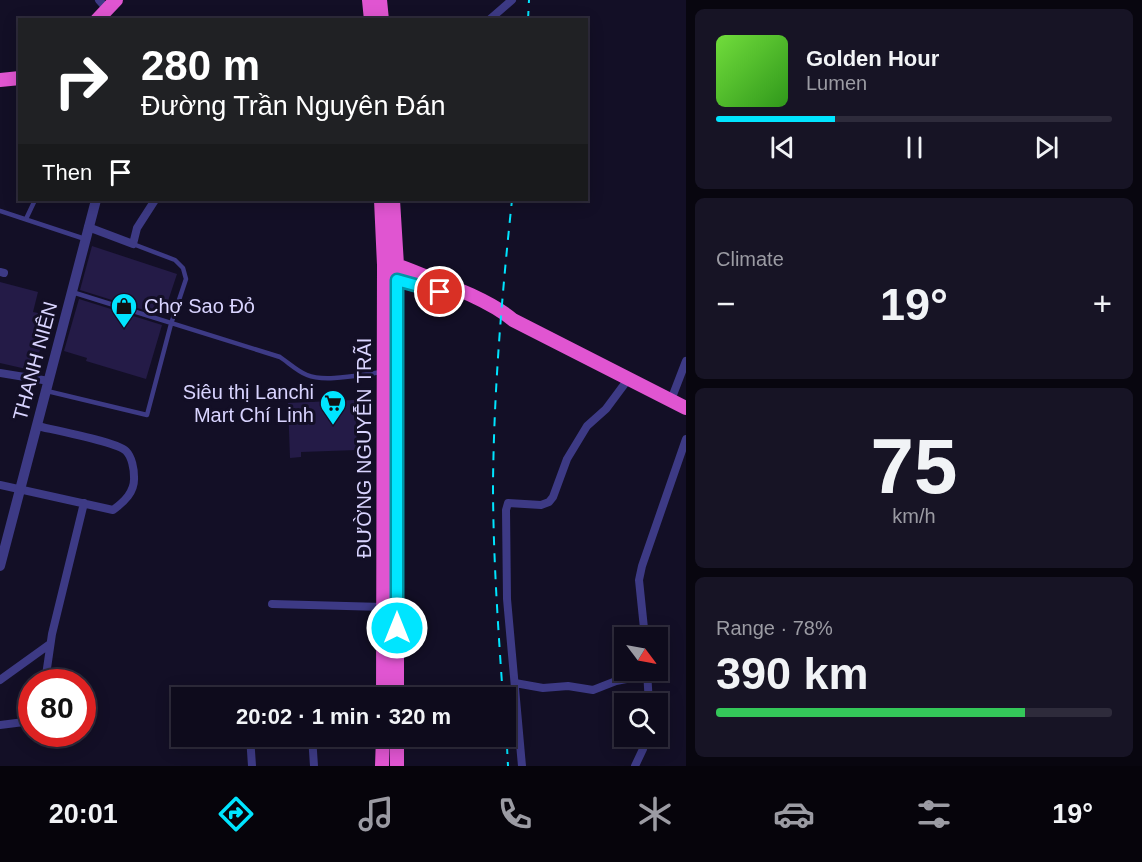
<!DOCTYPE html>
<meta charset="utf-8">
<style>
body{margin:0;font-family:Arial,sans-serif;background:#171425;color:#f1f3f6;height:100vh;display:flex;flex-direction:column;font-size:22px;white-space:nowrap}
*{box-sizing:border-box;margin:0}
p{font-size:20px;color:#9b9ba3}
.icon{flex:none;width:33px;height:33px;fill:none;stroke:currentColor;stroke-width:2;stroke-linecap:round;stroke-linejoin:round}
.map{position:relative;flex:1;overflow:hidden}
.panel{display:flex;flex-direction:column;gap:9px;padding:9px;background:#08060f;width:456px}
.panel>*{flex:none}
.guide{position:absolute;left:18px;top:18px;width:570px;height:183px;border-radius:0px;box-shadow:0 3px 15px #0003,0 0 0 2px #2e2b3b;background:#202124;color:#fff;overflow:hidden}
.needle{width:39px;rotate:122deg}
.fabs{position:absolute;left:614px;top:627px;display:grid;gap:12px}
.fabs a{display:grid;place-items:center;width:54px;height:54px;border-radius:0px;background:#0e0b1c;box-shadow:0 3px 15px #0003,0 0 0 2px #2e2b3b;font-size:30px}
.speed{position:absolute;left:18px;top:669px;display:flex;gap:12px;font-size:30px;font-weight:700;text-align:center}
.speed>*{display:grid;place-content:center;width:78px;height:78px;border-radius:50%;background:#0e0b1c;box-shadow:0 3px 15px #0003,0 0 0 2px #2e2b3b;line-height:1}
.speed .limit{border:9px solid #d22;background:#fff;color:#111}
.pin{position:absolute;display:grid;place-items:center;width:51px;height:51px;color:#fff;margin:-26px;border:3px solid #fff;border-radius:50%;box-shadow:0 2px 6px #0007}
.me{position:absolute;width:66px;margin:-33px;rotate:0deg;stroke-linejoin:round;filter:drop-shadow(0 0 4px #0008)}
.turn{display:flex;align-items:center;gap:21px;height:126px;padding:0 24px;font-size:27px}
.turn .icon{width:78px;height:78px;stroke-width:2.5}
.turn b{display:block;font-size:42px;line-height:51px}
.then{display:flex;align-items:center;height:57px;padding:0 24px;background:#0003;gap:12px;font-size:22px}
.big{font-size:45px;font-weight:800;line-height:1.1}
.panel .card{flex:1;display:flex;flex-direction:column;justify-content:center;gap:9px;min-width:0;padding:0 21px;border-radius:9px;background:#171425}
.panel .dial{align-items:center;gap:0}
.dial b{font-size:78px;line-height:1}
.song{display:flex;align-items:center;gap:18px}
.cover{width:72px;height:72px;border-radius:9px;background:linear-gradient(135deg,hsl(100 70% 55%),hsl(110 70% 35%))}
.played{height:6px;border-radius:3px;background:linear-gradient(90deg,#00e5ff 30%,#2e2b3b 30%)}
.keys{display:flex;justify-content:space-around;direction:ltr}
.heat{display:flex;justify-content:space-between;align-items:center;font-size:33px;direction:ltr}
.charge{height:9px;border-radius:4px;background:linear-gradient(90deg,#34c759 78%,#2e2b3b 0)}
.trip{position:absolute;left:171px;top:687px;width:345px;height:60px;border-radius:0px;background:#0e0b1c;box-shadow:0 3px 15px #0003,0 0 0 2px #2e2b3b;font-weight:800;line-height:60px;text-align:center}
.tab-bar{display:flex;height:96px;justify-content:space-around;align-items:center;background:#06040b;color:#9b9ba3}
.tab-bar .icon{width:42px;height:42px}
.tab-bar .selected{color:#00e5ff}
.tab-bar b{font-size:27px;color:#f1f3f6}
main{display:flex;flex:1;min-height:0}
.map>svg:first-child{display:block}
.building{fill:#241b47}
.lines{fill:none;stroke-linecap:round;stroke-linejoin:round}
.service{stroke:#3d3a85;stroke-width:4.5}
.minor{stroke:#3d3a85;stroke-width:8}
.tertiary{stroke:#3d3a85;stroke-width:10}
.trunk{stroke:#e055d1;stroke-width:14}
.rail{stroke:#00e5ff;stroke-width:2;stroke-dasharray:9 8;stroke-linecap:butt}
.route-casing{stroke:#0095a6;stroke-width:15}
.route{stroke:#00e5ff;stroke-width:10}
.labels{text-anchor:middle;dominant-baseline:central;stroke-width:6;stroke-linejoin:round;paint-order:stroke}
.poi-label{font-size:20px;fill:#d9d4ff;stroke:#130f26;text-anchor:start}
.street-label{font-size:20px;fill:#d9d4ff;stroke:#130f26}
</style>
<main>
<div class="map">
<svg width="686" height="766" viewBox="0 0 686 766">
<rect width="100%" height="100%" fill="#130f26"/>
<path class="building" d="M 92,246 L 177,274 L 163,316 L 80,290 Z
M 0,282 L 38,292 L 33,312 L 48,315 L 35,371 L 0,363 Z
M 79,299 L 162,325 L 146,379 L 86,361 L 87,358 L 64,351 Z
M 355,400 L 357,450 L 301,452 L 301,457 L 290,458 L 288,403 Z"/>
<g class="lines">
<path class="service" d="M 0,211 L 85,239
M 26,219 L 35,200
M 72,292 L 280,357 C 289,363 297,371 307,375 C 325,383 363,374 383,372
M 47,391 L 147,415 L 171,324 L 186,279 L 183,268 L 175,260 L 133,244"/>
<path class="minor" d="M 99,0 L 107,9
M 489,20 L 512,0
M 88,227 L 133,244 L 137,228 L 155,200
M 0,272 L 4,273
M 0,373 L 49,381
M 671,400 L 686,361
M 0,485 L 113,510 C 124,502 135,492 134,477 C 134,469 132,457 126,451 C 117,442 54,430 37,426
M 272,604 L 383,607
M 645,638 L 639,580 L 642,566 L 686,439
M 647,671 L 649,704
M 0,680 L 50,644
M 45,682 L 52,634 L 84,503
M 515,683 L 543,688 L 568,686 L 593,690 L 616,681 L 647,675
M 325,698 L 337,698
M 0,725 L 32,721
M 250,736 L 252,766
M 312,736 L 314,766
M 522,766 L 507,599 L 506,510 L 508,503 L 541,505 L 549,502 L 553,497 L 567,459 L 587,426 L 606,409 L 629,378
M 635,766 L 643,749 L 646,736"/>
<path class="tertiary" d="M 0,566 L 96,200"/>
<path class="trunk" d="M 369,0 L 371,20
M 380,0 L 382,20
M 97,20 L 116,0
M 0,80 L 20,78
M 381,200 L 384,265 L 383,698
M 393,200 L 397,265 L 397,698
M 389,265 L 397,265 C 431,279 486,297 513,320 L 686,408
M 388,279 L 415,284 L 450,297
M 397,736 L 397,766
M 382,766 L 383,736"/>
<path class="rail" d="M 528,20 L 529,0
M 503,698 C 498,626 493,554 493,483 C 494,388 502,294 512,200
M 506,728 L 508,766"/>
</g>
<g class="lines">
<g class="route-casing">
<path id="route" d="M 397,628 L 397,280 L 440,292"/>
</g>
<use href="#route" class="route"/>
</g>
<defs>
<g id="shop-pin" transform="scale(1.35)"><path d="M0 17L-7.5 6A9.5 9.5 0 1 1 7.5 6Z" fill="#00e5ff" stroke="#130f26"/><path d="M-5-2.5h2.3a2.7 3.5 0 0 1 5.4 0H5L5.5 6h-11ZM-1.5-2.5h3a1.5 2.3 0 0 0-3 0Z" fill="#111"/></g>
<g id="supermarket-pin" transform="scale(1.35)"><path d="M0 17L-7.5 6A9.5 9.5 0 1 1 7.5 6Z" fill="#00e5ff" stroke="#130f26"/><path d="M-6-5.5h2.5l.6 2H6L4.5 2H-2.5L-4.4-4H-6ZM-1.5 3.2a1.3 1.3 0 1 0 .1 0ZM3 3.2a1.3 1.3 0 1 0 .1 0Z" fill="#111"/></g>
</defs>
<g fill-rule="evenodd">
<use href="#shop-pin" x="124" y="306"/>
<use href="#supermarket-pin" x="333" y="403"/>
</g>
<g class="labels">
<g class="poi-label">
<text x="144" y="306">Chợ Sao Đỏ</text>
<text x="314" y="392" text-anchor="end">Siêu thị Lanchi<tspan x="314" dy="23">Mart Chí Linh</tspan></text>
</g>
<g class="street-label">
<text transform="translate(35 361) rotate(-75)">THANH NIÊN</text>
<text transform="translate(364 448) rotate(-90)">ĐƯỜNG NGUYỄN TRÃI</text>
</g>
</g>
</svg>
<div class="fabs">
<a><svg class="needle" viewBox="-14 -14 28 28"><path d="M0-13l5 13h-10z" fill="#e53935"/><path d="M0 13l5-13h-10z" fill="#9b9ba3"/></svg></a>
<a><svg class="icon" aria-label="search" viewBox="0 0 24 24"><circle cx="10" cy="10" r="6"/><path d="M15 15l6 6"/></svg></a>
</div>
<div class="speed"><div class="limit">80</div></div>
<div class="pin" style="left:440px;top:292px;background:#d93025"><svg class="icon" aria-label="arrive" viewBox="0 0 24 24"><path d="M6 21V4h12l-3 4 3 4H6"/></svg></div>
<svg class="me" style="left:397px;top:628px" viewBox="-20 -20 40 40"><circle r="17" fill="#00e5ff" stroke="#fff" stroke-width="3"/><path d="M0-11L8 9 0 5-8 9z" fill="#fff"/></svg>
<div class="trip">20:02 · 1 min · 320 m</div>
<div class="guide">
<div class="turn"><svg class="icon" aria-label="right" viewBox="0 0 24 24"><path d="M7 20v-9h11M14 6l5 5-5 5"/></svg><div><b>280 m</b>Đường Trần Nguyên Đán</div></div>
<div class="then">Then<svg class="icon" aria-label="arrive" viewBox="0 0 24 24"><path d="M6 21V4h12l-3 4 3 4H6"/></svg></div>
</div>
</div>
<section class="panel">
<div class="card">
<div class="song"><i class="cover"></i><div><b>Golden Hour</b><p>Lumen</p></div></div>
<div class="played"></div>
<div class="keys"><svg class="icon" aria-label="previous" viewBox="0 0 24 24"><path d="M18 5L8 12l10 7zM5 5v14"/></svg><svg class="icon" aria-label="pause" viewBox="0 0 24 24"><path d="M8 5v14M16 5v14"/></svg><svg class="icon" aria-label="next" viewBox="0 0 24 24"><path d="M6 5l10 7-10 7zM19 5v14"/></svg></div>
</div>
<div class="card"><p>Climate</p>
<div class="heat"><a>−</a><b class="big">19°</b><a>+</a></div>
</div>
<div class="card dial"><b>75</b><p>km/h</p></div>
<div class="card"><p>Range · 78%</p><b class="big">390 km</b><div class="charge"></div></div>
</section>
</main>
<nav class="tab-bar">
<b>20:01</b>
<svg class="icon selected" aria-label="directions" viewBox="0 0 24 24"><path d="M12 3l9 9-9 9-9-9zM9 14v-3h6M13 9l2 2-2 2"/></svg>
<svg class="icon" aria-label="music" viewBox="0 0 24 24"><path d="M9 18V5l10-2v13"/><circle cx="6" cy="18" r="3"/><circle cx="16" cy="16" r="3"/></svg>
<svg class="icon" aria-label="phone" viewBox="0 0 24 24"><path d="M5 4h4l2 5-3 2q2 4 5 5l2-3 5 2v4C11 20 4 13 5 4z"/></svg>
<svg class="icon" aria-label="climate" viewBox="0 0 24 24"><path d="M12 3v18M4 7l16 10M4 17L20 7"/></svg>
<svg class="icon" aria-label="car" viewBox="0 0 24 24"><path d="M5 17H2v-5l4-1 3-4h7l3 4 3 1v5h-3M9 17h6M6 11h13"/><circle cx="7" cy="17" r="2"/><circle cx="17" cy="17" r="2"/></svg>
<svg class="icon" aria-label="filters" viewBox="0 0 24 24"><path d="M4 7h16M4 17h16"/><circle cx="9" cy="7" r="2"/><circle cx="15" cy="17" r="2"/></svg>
<b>19°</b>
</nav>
